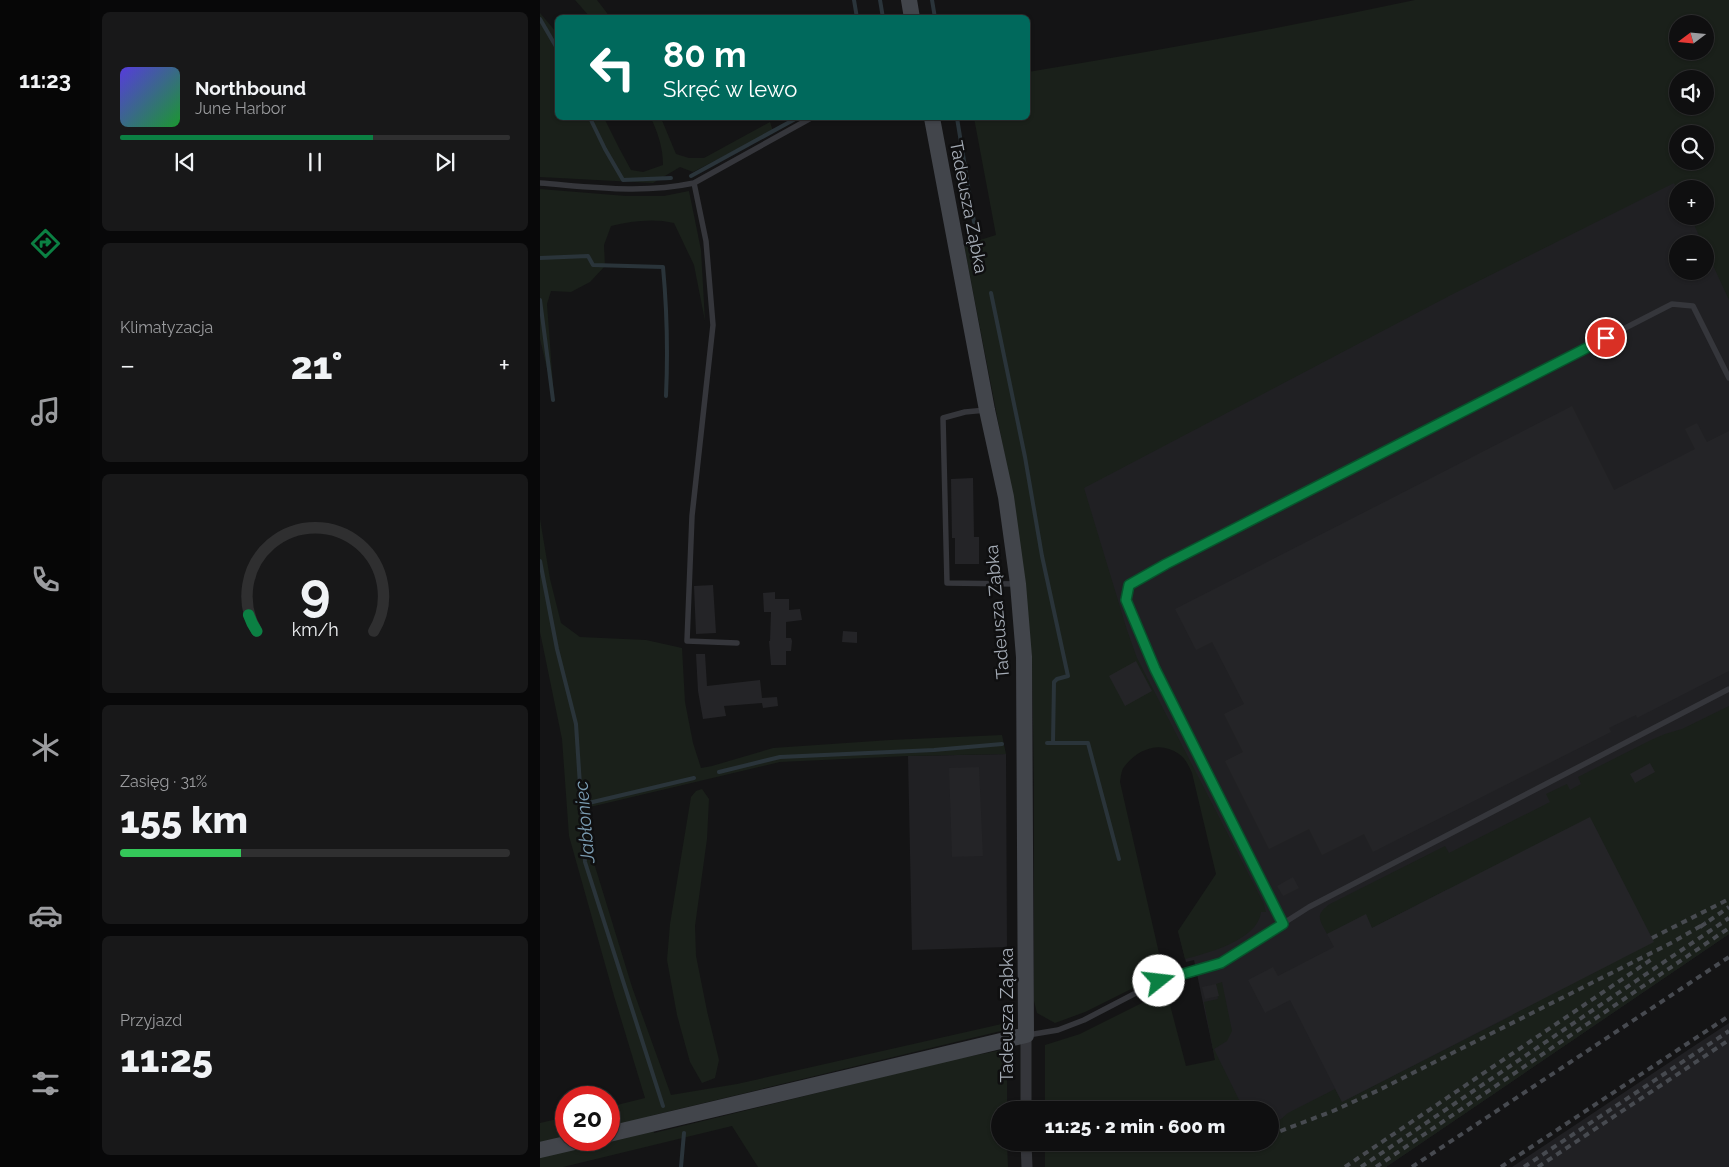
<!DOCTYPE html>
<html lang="pl">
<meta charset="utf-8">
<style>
body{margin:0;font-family:Raleway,sans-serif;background:#181819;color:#f1f3f6;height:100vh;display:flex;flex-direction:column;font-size:19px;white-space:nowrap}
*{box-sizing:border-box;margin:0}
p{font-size:16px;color:#9b9c9f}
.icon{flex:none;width:28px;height:28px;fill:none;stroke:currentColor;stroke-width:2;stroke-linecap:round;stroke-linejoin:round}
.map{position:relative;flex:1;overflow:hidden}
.side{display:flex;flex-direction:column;gap:12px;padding:12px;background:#080809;width:450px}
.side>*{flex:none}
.top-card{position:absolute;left:15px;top:15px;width:475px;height:105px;border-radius:8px;box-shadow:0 1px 4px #0004,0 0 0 1px #2f2f30;background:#00695c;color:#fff;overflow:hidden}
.needle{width:32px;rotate:254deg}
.buttons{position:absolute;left:1129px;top:15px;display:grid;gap:10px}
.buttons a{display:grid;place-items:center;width:45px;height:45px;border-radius:50%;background:#0f0f10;box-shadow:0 1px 4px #0004,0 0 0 1px #2f2f30;font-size:25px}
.speed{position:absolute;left:15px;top:1086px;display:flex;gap:10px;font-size:25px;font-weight:700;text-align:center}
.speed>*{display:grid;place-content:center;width:65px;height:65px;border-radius:50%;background:#0f0f10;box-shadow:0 1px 4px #0004,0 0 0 1px #2f2f30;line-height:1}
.speed .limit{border:8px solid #d22;background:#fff;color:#111}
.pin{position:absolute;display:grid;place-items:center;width:42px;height:42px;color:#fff;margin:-21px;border:2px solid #fff;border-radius:50%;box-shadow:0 1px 5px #0007}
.me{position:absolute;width:55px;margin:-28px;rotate:74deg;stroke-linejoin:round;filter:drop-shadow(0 0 4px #0008)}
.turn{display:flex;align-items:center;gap:18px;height:105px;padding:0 25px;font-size:22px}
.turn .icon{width:65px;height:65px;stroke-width:2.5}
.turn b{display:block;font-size:35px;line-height:42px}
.big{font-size:38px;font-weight:800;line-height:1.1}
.side .card{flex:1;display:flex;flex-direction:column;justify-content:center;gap:8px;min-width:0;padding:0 18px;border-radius:8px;background:#181819}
.side .dial{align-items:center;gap:0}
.dial svg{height:130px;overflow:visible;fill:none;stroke:#2f2f30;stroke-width:7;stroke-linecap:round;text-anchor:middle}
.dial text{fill:#f1f3f6;stroke:none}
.song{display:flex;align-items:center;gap:15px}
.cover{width:60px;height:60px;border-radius:8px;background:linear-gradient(135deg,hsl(250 70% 55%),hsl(130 70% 35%))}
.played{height:5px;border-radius:2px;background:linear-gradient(90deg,#0b8043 65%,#2f2f30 65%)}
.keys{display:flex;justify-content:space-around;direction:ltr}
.heat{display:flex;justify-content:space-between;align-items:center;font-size:28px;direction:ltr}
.charge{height:8px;border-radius:4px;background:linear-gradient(90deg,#34c759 31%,#2f2f30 0)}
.trip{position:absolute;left:451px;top:1101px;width:288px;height:50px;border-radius:25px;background:#0f0f10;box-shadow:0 1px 4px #0004,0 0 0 1px #2f2f30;font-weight:800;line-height:50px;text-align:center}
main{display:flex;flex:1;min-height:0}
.tabs{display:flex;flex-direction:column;width:90px;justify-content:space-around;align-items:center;background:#060606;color:#9b9c9f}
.tabs .icon{width:35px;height:35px}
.tabs .current{color:#0b8043}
.tabs b{font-size:22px;color:#f1f3f6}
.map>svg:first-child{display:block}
.built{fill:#202023;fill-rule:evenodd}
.green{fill:#1a201a;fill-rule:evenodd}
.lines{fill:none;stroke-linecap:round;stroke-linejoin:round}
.stream{stroke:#2a343a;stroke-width:4}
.building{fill:#242427}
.lane{stroke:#35363b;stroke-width:5.5}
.street{stroke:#35363b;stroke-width:11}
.secondary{stroke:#42454b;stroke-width:16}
.rail{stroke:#474a50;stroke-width:4;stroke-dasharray:6 5;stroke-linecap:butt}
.route-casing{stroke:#07532c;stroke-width:12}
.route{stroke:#0b8043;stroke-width:9}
.labels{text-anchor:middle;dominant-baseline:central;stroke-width:5;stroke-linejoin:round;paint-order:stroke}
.street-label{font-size:18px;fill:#a5acb6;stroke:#0f0f10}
.water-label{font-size:19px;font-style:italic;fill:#7b9db3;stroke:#0f0f10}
</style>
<main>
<nav class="tabs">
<b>11:23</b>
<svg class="icon current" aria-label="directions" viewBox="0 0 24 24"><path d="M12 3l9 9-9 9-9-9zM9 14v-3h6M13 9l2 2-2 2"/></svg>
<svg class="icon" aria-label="music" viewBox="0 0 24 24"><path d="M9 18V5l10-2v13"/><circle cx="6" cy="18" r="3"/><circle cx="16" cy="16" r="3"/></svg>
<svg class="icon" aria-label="phone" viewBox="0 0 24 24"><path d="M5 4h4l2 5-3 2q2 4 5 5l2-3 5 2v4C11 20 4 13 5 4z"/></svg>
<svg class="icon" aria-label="climate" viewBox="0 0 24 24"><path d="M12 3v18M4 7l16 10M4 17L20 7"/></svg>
<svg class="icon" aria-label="car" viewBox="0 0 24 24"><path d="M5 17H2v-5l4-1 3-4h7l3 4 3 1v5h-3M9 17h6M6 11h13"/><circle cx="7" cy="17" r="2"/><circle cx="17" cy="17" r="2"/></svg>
<svg class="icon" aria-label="filters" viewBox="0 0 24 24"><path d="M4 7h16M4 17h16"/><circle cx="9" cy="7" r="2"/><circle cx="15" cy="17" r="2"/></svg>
</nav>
<section class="side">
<div class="card">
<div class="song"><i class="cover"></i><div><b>Northbound</b><p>June Harbor</p></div></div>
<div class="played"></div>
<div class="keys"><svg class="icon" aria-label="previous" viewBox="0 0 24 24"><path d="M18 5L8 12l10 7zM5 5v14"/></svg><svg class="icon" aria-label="pause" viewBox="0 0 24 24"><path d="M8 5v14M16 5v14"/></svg><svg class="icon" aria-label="next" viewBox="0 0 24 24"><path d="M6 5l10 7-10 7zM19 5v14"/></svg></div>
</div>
<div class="card"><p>Klimatyzacja</p>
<div class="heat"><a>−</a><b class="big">21°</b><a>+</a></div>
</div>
<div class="card dial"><svg viewBox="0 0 100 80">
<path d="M14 69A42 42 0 1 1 86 69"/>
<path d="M14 69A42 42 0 0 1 9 59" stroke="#0b8043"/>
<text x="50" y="56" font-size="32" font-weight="700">9</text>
<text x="50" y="72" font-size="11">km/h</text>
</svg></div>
<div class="card"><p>Zasięg · 31%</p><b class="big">155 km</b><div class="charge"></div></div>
<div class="card"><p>Przyjazd</p><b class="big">11:25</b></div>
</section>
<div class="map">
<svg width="1189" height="1167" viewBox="0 0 1189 1167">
<rect width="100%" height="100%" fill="#141415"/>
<path class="built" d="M 1189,5 L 1189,934 L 846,1167 L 730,1142 L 730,1110 L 657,1110 L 675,1059 L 654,960 L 646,962 L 638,931 L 650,924 L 696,854 L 629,726 L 572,738 L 456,236 ZM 1138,24 L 1165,24 L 1165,51 L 1138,51 ZM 1138,79 L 1165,79 L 1165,106 L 1138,106 ZM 1138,134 L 1165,134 L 1165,161 L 1138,161 ZM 1138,189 L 1165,189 L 1165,216 L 1138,216 ZM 1138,244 L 1165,244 L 1165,271 L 1138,271 Z
M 466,754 L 467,947 L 372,950 L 368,756 Z
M 1189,1023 L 1189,1167 L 972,1167 L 1154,1046 Z"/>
<path class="green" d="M 35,0 L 57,0 L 70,17 L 50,17 Z
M 875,0 L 1189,0 L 1189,300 L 1165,248 L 1165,244 L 1163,244 L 1150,216 L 1165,216 L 1165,189 L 1137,189 L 1134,183 L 911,295 L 544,488 L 587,630 L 597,658 L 724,904 L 726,912 L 721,912 C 718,940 668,953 645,959 L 638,931 L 676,874 L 652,773 C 649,766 645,758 639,754 C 620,740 597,749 584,767 C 581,771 581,777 580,782 L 621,962 L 619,969 L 615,974 L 603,983 L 545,1012 L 515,1023 L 497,1013 L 494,1001 L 494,786 L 492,662 L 475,509 L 424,245 L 456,235 L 434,118 L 488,118 L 488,72 C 617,51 747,27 875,0 ZM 1138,24 L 1165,24 L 1165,51 L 1138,51 ZM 1138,79 L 1165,79 L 1165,106 L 1138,106 ZM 1138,134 L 1165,134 L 1165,161 L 1138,161 Z
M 0,13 L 17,33 L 18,118 L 64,118 L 78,146 L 91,170 L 103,172 L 123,165 C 123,148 118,133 111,118 L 121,118 L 136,154 L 149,158 L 164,158 L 230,122 L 233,131 L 153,172 L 140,167 L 113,183 L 0,177 Z
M 0,189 L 86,196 L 124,196 L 149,191 L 161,250 L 165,321 L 154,265 L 134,223 C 113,218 92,221 71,226 L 64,245 L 65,266 L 50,282 L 31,292 L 11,291 L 7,304 L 14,398 L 0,339 Z
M 0,519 L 10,579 L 21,623 L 40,637 L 106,640 L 142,648 L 145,702 L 153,743 L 161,768 L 172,766 L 233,748 L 350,740 L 462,735 L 466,754 L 368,756 L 240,762 L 50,807 L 54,863 L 92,987 L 131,1095 L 197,1084 L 466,1023 L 465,1030 L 110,1116 L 114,1133 L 411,1060 L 467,1049 L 467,1110 L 460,1110 L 460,1142 L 467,1143 L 468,1167 L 218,1167 L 192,1126 L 23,1167 L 0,1167 L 0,1123 L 26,1117 L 26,1140 L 69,1140 L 69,1107 L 105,1098 L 74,996 L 29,836 L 22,739 L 0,632 Z
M 1189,706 L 1189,934 L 846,1167 L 505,1167 L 505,1143 L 730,1142 L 730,1124 L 741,1119 L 748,1113 L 795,1089 L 802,1102 L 973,1015 L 908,889 L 832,928 L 825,915 L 787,934 C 780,920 774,915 790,904 L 905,846 L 909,853 L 1010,802 L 1006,794 L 1027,784 L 1030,790 L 1041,784 L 1038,777 L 1111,740 L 1125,734 L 1142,729 Z
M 162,789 L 169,799 L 167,839 L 155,926 L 156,956 L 167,1011 L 179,1060 L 175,1078 L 162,1083 L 150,1062 L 137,1015 L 127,960 L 130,924 L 151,797 L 156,791 Z
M 682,982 L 692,1031 L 687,1041 L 674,1049 L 704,1110 L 505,1110 L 505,1045 L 540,1034 L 626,991 L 629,1001 L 646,1066 L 675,1060 L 664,1002 L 678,999 L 676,984 Z"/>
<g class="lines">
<path class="stream" d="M 314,0 L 317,18
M 340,0 L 343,18
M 392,0 L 395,18
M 0,19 L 18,50
M 50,118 L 65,149 L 83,180 L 131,178
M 417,118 L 434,222
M 151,176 L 257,118
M 0,258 L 48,256 L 53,265 L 123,267 C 127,310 128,352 126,396
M 451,293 L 485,457 L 502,556 L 528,676 L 517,679 L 514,682 L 513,743
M 0,300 L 13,400
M 0,561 L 17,649 L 36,724 L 45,862 L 123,1106
M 507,743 L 548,743 L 579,859
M 179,772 L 240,757 L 394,750 L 462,744
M 40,805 L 154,778
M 141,1167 L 144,1133"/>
</g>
<path class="building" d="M 1032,406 L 1074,490 L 1155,449 L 1145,429 L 1157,423 L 1167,442 L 1189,431 L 1189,671 L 1097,718 L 1096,715 L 1069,728 L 1071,732 L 833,852 L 824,834 L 782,855 L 769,829 L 729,849 L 685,761 L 703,752 L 684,714 L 704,704 L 672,642 L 656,650 L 635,609 Z
M 433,478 L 434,537 L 439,537 L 439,564 L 415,564 L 415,538 L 412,538 L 411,479 Z
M 173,585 L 176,633 L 156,634 L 154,586 Z
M 235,592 L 235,599 L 249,599 L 249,610 L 260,609 L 262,620 L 246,622 L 246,638 L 251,638 L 252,641 L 251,651 L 246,651 L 246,665 L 231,665 L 229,641 L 230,641 L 231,612 L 224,612 L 223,593 Z
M 303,631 L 317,632 L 317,643 L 302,642 Z
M 156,654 L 165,654 L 167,686 L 220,680 L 222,698 L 237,697 L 238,706 L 223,708 L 222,703 L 184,706 L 186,716 L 163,719 L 158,691 Z
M 596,661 L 612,691 L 585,706 L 569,676 Z
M 1110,763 L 1115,772 L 1095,783 L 1090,774 Z
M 439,767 L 443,856 L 412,857 L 409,768 Z
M 1050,817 L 1114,942 L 802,1102 L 750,1000 L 725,1013 L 708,980 L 733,967 L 738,976 L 794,947 L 787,934 L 826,914 L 832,928 Z
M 753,877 L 759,888 L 743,896 L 737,886 Z
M 676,984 L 679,996 L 665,999 L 662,987 Z"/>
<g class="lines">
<path class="lane" d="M 0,183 C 52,187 102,194 154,183
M 446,410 L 425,412 L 403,418 L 407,583 L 476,584
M 197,643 L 147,641 L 152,516 L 173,325 L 166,241 L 154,183 L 271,118
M 743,924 L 615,669 L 586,600 L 589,585 L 609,572 L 1132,304 L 1153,306 L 1189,378
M 488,1035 L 518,1030 L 544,1020 L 619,981 L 681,963 L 769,907 L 1189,689"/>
<path class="street" d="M 486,1110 L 486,1035
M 486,1142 L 487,1167"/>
<path class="secondary" d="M 369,0 L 372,18
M 69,1134 L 486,1035 L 484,657 L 478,584 L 466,497 L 447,410 L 392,118
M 0,1150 L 43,1140"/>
<path class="rail" d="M 1160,927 L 1189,907
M 1112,938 L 1189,899
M 730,1135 L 793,1111 L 839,1090 L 1133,942 L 1166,923
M 709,1144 L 713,1142
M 805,1167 L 1112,959
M 821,1167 L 1189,918
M 836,1167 L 1189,928
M 872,1167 L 1189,957
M 961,1167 L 1189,1016
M 984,1167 L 1189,1031
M 998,1167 L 1189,1040"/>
</g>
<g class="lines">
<g class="route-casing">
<path id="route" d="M 619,981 L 681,963 L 743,924 L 615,669 L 586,600 L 589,585 L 626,564 L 1066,338"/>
</g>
<use href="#route" class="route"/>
</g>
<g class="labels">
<g class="street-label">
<text transform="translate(429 207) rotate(79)">Tadeusza Ząbka</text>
<text transform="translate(457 612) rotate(-95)">Tadeusza Ząbka</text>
<text transform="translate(466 1015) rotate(-90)">Tadeusza Ząbka</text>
</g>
<g class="water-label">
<text transform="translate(44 822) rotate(-95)">Jabłoniec</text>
</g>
</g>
</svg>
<div class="buttons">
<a><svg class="needle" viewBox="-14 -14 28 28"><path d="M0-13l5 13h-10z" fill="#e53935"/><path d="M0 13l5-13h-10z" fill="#9b9c9f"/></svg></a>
<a><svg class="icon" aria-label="sound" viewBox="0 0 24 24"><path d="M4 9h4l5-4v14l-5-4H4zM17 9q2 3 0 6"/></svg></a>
<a><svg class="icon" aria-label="search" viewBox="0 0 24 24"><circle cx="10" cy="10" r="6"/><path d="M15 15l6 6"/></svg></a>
<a>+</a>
<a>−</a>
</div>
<div class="speed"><div class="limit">20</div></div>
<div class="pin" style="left:1066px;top:338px;background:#d93025"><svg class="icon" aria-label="arrive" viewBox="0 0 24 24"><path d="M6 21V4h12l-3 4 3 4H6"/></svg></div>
<svg class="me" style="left:619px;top:981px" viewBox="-20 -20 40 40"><circle r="19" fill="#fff"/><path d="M0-13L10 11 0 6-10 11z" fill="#0b8043"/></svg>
<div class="trip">11:25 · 2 min · 600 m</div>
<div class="top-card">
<div class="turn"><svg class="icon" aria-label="left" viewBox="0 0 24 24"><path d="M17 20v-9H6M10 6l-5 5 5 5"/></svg><div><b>80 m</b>Skręć w lewo</div></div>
</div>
</div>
</main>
